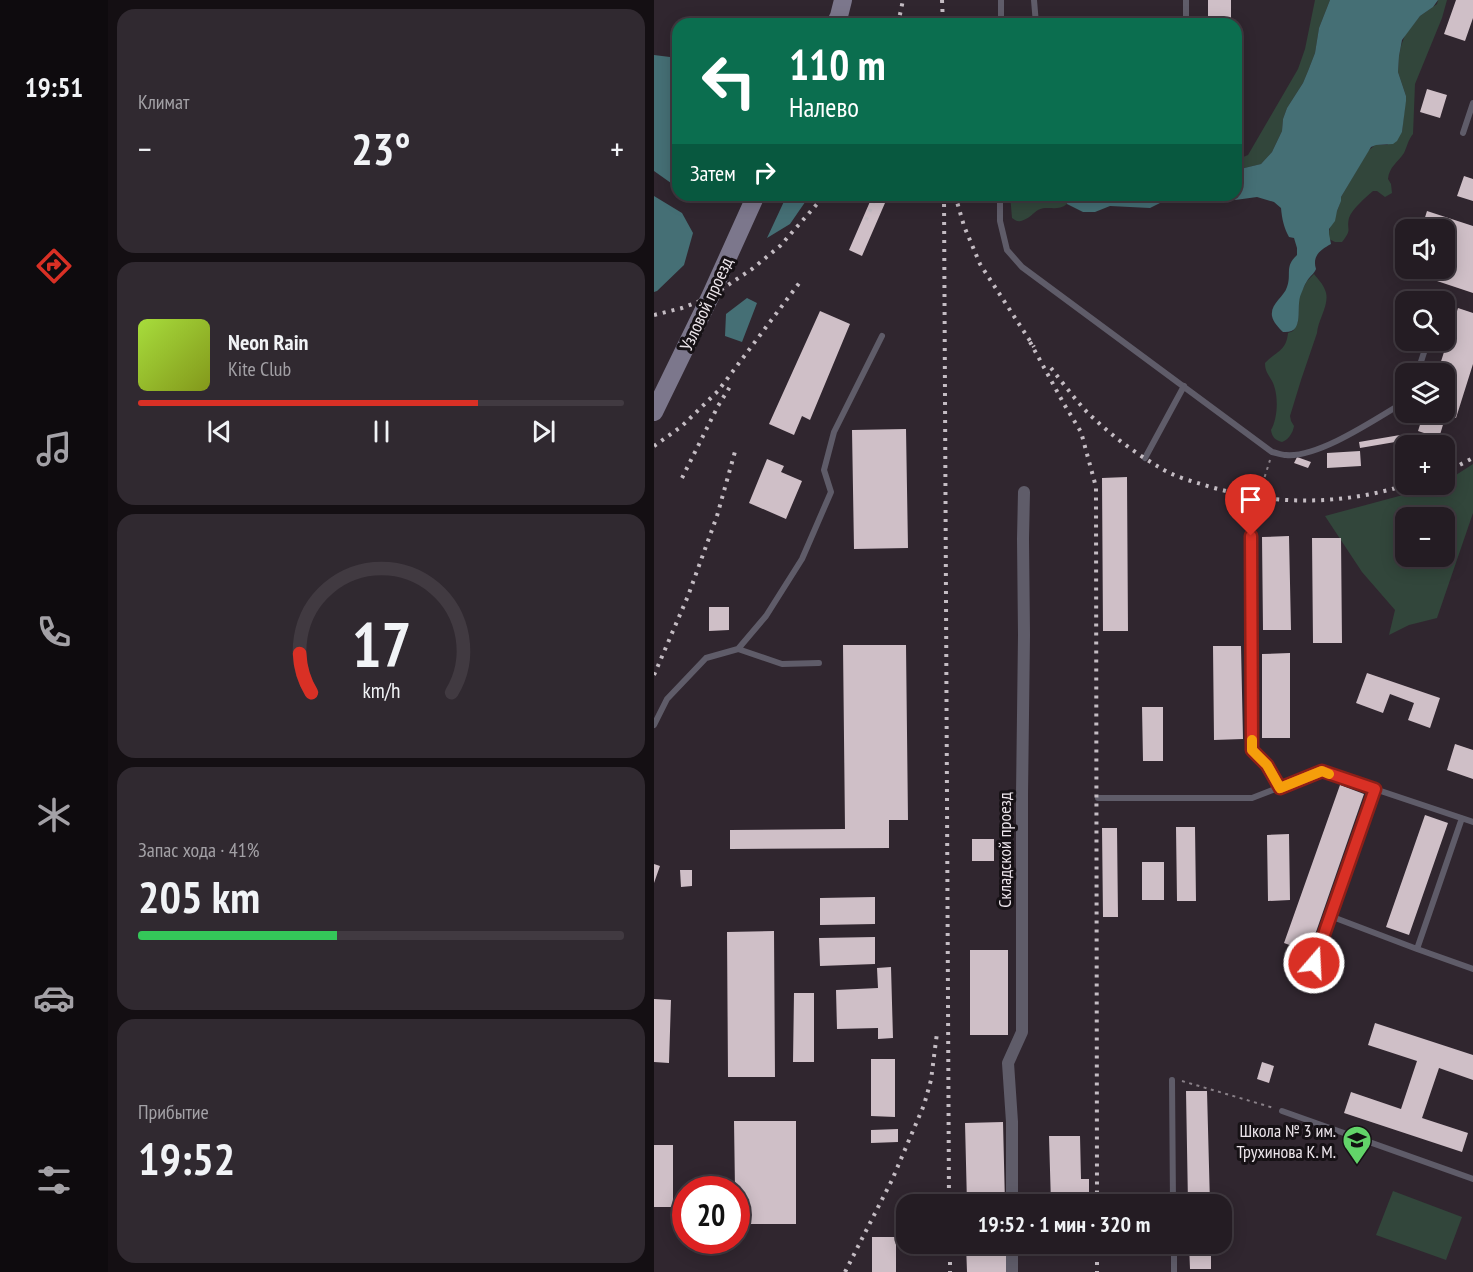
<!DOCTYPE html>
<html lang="ru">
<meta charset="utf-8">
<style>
body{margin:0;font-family:"PT Sans Narrow",sans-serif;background:#302930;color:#f1f3f6;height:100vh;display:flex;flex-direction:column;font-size:22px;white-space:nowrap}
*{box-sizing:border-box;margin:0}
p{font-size:20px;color:#a3a1a6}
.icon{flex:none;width:33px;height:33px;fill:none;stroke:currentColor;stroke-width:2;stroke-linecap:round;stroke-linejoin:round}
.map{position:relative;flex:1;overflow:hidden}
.panel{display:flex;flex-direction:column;gap:9px;padding:9px;background:#140f13;width:546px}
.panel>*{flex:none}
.guide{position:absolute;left:18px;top:18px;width:570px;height:183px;border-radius:18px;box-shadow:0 3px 15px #0003,0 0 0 2px #413a41;background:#0b6e4f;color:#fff;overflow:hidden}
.fabs{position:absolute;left:741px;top:219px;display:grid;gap:12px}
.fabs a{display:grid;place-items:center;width:60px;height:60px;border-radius:12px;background:#241c23;box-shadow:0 3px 15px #0003,0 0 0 2px #413a41;font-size:30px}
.speed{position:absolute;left:18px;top:1176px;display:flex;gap:12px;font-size:30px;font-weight:700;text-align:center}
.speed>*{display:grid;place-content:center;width:78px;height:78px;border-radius:50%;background:#241c23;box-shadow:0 3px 15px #0003,0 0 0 2px #413a41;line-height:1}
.speed .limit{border:9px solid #d22;background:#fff;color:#111}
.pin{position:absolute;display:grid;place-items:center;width:51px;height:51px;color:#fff;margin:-62px -26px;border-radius:50% 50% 50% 0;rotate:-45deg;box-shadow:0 0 6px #0007}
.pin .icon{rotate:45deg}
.me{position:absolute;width:66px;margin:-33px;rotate:19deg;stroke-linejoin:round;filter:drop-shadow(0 0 4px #0008)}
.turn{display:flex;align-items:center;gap:21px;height:126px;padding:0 18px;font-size:27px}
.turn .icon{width:78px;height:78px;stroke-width:2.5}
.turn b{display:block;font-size:42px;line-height:51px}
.then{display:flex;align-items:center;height:57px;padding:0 18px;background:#0003;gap:12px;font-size:22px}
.big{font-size:45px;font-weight:700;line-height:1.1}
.panel .tile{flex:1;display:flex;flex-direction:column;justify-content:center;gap:9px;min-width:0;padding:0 21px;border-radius:18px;background:#302930}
.panel .dial{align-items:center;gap:0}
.dial svg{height:156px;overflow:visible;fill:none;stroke:#413a41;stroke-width:7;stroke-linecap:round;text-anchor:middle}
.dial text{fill:#f1f3f6;stroke:none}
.song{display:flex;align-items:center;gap:18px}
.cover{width:72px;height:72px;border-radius:9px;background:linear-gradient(135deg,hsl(80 70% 55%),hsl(70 70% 35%))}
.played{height:6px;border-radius:3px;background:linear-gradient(90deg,#d93025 70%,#413a41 70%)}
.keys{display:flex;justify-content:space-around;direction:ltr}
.heat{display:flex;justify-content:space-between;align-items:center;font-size:33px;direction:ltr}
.charge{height:9px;border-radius:4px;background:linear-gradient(90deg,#34c759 41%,#413a41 0)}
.trip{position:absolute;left:242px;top:1194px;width:336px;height:60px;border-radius:18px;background:#241c23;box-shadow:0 3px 15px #0003,0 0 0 2px #413a41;font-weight:700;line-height:60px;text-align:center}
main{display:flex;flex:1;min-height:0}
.tab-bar{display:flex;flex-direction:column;width:108px;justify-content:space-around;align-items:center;background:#0e0b0e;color:#a3a1a6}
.tab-bar .icon{width:42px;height:42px}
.tab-bar .current{color:#d93025}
.tab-bar b{font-size:27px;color:#f1f3f6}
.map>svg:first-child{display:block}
.green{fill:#32463b;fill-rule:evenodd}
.water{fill:#456f75}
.building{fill:#cfbfc7}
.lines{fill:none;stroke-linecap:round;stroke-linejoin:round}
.path{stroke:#898088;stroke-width:2;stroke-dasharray:3 4.5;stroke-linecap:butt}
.lane{stroke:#5f5c69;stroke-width:6}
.street{stroke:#5f5c69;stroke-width:12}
.secondary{stroke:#7c778c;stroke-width:18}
.rail{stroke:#c4bcc3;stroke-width:4;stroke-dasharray:3 6;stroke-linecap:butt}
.route-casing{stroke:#8d1f18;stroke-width:15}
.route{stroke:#d93025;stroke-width:10}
.slow{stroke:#f59e0b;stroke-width:10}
.labels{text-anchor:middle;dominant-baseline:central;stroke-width:6;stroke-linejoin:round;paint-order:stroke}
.street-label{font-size:18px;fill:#ece5eb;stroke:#161115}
.poi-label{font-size:18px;fill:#ece5eb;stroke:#161115;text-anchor:end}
</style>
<main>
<nav class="tab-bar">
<b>19:51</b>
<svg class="icon current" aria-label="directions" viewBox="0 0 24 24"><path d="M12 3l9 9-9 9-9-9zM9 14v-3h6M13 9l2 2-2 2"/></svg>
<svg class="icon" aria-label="music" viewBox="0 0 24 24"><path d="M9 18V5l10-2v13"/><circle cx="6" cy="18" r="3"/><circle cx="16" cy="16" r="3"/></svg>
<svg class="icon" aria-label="phone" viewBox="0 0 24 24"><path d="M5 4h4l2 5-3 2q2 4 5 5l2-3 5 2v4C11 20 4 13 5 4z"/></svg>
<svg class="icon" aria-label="climate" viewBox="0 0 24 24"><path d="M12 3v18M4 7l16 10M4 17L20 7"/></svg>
<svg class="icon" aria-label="car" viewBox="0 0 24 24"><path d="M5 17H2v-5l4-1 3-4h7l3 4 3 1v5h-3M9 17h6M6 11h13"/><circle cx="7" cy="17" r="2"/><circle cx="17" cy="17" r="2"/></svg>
<svg class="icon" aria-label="filters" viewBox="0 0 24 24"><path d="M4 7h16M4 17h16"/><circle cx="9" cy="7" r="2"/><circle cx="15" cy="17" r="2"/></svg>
</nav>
<section class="panel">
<div class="tile"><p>Климат</p>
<div class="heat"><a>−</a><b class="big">23°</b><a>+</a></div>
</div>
<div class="tile">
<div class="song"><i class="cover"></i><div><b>Neon Rain</b><p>Kite Club</p></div></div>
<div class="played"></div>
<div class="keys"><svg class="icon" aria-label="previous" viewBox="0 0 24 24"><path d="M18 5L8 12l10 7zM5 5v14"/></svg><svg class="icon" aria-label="pause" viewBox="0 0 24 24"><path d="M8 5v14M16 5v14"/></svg><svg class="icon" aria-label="next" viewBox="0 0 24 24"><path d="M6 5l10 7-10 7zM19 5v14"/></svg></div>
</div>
<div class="tile dial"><svg viewBox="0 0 100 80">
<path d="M14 69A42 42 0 1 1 86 69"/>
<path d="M14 69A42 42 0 0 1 8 49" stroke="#d93025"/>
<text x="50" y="56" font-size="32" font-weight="700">17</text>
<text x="50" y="72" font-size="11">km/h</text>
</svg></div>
<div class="tile"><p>Запас хода · 41%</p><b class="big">205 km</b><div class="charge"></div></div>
<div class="tile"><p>Прибытие</p><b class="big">19:52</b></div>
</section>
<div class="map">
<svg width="819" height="1272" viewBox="0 0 819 1272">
<rect width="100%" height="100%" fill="#30262f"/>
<path class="green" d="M 661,0 L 676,0 L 665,28 L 661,53 L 654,71 L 649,83 L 633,108 L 629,119 L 628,131 L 618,152 L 607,164 L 582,170 L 582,160 L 594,155 L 644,69 L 651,49 Z
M 784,0 L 793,0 L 788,18 L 761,84 L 759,134 C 754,140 753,147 750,153 C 744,162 735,167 734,179 L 737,184 L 738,193 L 731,197 L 723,191 L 719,191 C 712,197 698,209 695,218 C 692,231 699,228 688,242 L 681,242 L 675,239 C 673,224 686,212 687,197 L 714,151 L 721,145 L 733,145 L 748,132 L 752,96 L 744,72 L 745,56 L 747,46 L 751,35 L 766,16 L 783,4 Z
M 356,195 L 448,195 C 439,201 425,200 414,198 L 413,204 C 403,212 394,205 384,210 C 379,213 375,219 367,221 C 363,222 361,220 358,218 Z
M 660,274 C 664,279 669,284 671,290 C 677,303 664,319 663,333 L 647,380 L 636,416 L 637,421 L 640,426 C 639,433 634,440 628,442 C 621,440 618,437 617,430 C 624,418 625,394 618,381 C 614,374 611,371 611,363 C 622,351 632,352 634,333 L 639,331 L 644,322 L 645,296 L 653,281 Z
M 819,464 L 819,513 L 783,618 L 755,625 L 735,635 L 741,610 L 708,572 L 671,516 L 786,485 L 790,484 L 791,482 ZM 752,518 L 790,518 L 790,556 L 752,556 Z
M 739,1191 L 808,1217 L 792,1260 L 722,1235 Z"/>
<path class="water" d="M 676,0 L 784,0 L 779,7 L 766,16 L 748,40 L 745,56 L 744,72 L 752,96 L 752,101 L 748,132 L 743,141 L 739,144 L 722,145 L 717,147 L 687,197 L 687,201 L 683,211 L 681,221 L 675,229 L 675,234 L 677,244 C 666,250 658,256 662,269 C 660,274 656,276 653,281 C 650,285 649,290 647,294 C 641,307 652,334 629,332 C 625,328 619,322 618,316 C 616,304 630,297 633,287 C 638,274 630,267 643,255 L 643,248 L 640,238 L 635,237 C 630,228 628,219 627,208 L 620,202 L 603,197 L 581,200 L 536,197 L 506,203 L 496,208 L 456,206 L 441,212 L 429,212 L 413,204 L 414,198 C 425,200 439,201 448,195 L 582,195 L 582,170 L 607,164 L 618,152 L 628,131 L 629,119 L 633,108 L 649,83 L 654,71 L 661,53 L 665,28 Z
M 0,55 L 24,58 L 24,188 L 0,171 Z
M 133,195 L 156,195 L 136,224 L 113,238 Z
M 0,196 L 28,213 L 39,233 L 30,265 L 3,291 L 0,292 Z
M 93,298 L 103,303 L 88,342 L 71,336 L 72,314 Z"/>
<path class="building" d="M 554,0 L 577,0 L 577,24 L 554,24 Z
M 802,0 L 819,0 L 819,18 L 811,41 L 790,34 Z
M 773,89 L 793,95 L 786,118 L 766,112 Z
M 810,176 L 819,179 L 819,201 L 803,196 Z
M 218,197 L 231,203 L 208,256 L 195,250 Z
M 773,211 L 819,226 L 819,293 L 753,271 L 754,268 L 790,268 L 790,230 L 767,230 Z
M 804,308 L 819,313 L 819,364 L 802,418 L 785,413 L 790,412 L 790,374 L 783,374 Z
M 166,311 L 196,324 L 156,420 L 148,416 L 140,435 L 115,424 Z
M 770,412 L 791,418 L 785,438 L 764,431 Z
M 252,429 L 254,548 L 200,549 L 198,430 Z
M 746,435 L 747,441 L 706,448 L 705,442 Z
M 706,451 L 707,466 L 673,468 L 673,453 Z
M 643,457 L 657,462 L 654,468 L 640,463 Z
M 113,459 L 130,466 L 127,472 L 148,481 L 132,519 L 95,503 Z
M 473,477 L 474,631 L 449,631 L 448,478 Z
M 635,536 L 637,630 L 609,630 L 608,537 Z
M 658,538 L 687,538 L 688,643 L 659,643 Z
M 55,607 L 75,607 L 75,630 L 55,631 Z
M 189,645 L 252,645 L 254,820 L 235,820 L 235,848 L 76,849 L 76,830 L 191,829 Z
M 559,646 L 587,646 L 589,739 L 560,740 Z
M 636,653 L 636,738 L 608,738 L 608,654 Z
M 713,673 L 786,698 L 776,728 L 754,720 L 760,703 L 736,694 L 729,713 L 702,703 Z
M 488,707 L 509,707 L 509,761 L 489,761 Z
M 801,744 L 819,750 L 819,779 L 793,770 Z
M 686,785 L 710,794 L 655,952 L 630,943 Z
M 771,815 L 794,823 L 755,935 L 732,927 Z
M 522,827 L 541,827 L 542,901 L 523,901 Z
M 448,828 L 463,828 L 464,917 L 449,917 Z
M 635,834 L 636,900 L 614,901 L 613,835 Z
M 318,839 L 340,839 L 340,861 L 318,861 Z
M 488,862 L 510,862 L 510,900 L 488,900 Z
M 0,864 L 6,866 L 0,883 Z
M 26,870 L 38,870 L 38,886 L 27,887 Z
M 221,897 L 221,924 L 166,925 L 166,898 Z
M 120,931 L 121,1077 L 74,1077 L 73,932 Z
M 221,937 L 221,964 L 166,966 L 165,938 Z
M 316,950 L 354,950 L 354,1035 L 316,1035 Z
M 237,967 L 239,1038 L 224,1039 L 224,1028 L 183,1029 L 182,990 L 224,988 L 223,968 Z
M 140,993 L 160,993 L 160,1062 L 139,1062 Z
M 0,999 L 17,1000 L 15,1063 L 0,1062 Z
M 721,1023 L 819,1055 L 819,1080 L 785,1068 L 768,1118 L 814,1133 L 808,1152 L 690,1113 L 697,1092 L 747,1109 L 763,1061 L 714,1045 Z
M 217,1059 L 241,1059 L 241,1117 L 217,1116 Z
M 608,1062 L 620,1066 L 615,1083 L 603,1079 Z
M 532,1091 L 553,1091 L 556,1204 L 534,1204 Z
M 80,1121 L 142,1121 L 142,1224 L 82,1224 L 82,1190 L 81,1190 Z
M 349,1122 L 351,1204 L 313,1204 L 311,1123 Z
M 244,1129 L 244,1142 L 217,1143 L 217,1130 Z
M 395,1136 L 426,1136 L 427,1179 L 435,1179 L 435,1204 L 397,1204 Z
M 0,1145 L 19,1145 L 19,1207 L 0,1207 Z
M 218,1237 L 242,1237 L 242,1272 L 218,1272 Z
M 312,1244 L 353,1244 L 354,1272 L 313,1272 Z
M 535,1244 L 557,1244 L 557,1269 L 536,1269 Z"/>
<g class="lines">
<path class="path" d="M 599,528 L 604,498 L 616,460
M 528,1081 L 620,1108"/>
<path class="lane" d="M 380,0 L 382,24
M 347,24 L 347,0
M 532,24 L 532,0
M 809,133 L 819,103
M 346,195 L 346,221 L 353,250 L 368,267 L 618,452 C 623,453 628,455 632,455 C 665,458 723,418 752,401
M 763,374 L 774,340
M 491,458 L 530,386
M 597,536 L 598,750 L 613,765 L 626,788
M 84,649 L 112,616 L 148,559 L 177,492 L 170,470 L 180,432 L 228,336
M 0,725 L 13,699 L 52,658 L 84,649 L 128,664 L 165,663
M 444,798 L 598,798 L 667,771 L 819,822
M 808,818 L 763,949 L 819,969
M 676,916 L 763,949
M 660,963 L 721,789
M 518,1080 L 519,1204
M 628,1111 L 819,1179
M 520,1244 L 520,1272"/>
<path class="street" d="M 358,1204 L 358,1122 L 354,1063 L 368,1032 L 368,795 L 370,635 L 369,539 L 370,492
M 358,1244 L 358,1272"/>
<path class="secondary" d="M 181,24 L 185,16 L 189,0
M 0,412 L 56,297 L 102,195"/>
<path class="rail" d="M 288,0 L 289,24
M 244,24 L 249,0
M 290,195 L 295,1204
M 301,195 L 310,226 L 326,264 L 380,347
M 212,220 L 222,195
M 0,315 L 28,308 L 56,297 L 98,269 L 126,246 L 171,195
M 376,342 L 410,404 L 427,432 L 442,487 L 443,1204
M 397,368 C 408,382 420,398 432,411 C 453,432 479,452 505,467 C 517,475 533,480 547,484 C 615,506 688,506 755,484
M 0,446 L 28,426 L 64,391 L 146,282
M 790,473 L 819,458
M 28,478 L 64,406 L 77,385
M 0,675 L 34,596 L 63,516 L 82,448
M 296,1244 L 296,1272
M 443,1244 L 443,1272
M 191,1272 L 238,1180 L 270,1105 L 277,1080 L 283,1033"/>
</g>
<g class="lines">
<g class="route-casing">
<path id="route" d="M 597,536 L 598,750 L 613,765 L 626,788 L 668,771 L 721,789 L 660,963"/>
</g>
<use href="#route" class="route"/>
<path class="slow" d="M 598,740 L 598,750 L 613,765 L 626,788 L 668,771 L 675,774"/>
</g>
<defs>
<g id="school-pin" transform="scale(1.5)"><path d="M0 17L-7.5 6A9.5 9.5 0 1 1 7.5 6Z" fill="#62d469" stroke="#161115"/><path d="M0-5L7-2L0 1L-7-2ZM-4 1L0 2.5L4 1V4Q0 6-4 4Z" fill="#111"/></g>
</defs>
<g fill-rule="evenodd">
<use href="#school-pin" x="703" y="1140"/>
</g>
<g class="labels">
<g class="street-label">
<text transform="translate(52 304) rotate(-65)">Узловой проезд</text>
<text transform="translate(350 850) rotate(-90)">Складской проезд</text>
</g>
<g class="poi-label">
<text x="682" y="1130">Школа № 3 им.<tspan x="682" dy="21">Трухинова К. М.</tspan></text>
</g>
</g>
</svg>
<div class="fabs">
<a><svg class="icon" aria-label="sound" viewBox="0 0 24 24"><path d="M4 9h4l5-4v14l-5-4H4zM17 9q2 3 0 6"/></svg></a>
<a><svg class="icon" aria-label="search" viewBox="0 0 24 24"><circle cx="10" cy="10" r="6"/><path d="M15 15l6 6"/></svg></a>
<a><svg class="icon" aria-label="layers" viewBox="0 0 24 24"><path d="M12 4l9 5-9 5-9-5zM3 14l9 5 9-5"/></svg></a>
<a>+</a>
<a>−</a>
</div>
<div class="speed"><div class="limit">20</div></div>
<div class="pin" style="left:597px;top:536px;background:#d93025"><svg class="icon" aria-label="arrive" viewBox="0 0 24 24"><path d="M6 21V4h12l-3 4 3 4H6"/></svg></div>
<svg class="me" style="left:660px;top:963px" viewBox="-20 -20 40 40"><circle r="17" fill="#d93025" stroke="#fff" stroke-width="3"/><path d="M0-11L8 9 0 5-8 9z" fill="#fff"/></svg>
<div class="trip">19:52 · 1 мин · 320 m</div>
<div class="guide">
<div class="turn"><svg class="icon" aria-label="left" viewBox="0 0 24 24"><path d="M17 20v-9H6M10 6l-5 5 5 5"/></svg><div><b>110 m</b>Налево</div></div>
<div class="then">Затем<svg class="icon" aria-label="right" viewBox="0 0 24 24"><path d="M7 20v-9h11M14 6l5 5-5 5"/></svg></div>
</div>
</div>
</main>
